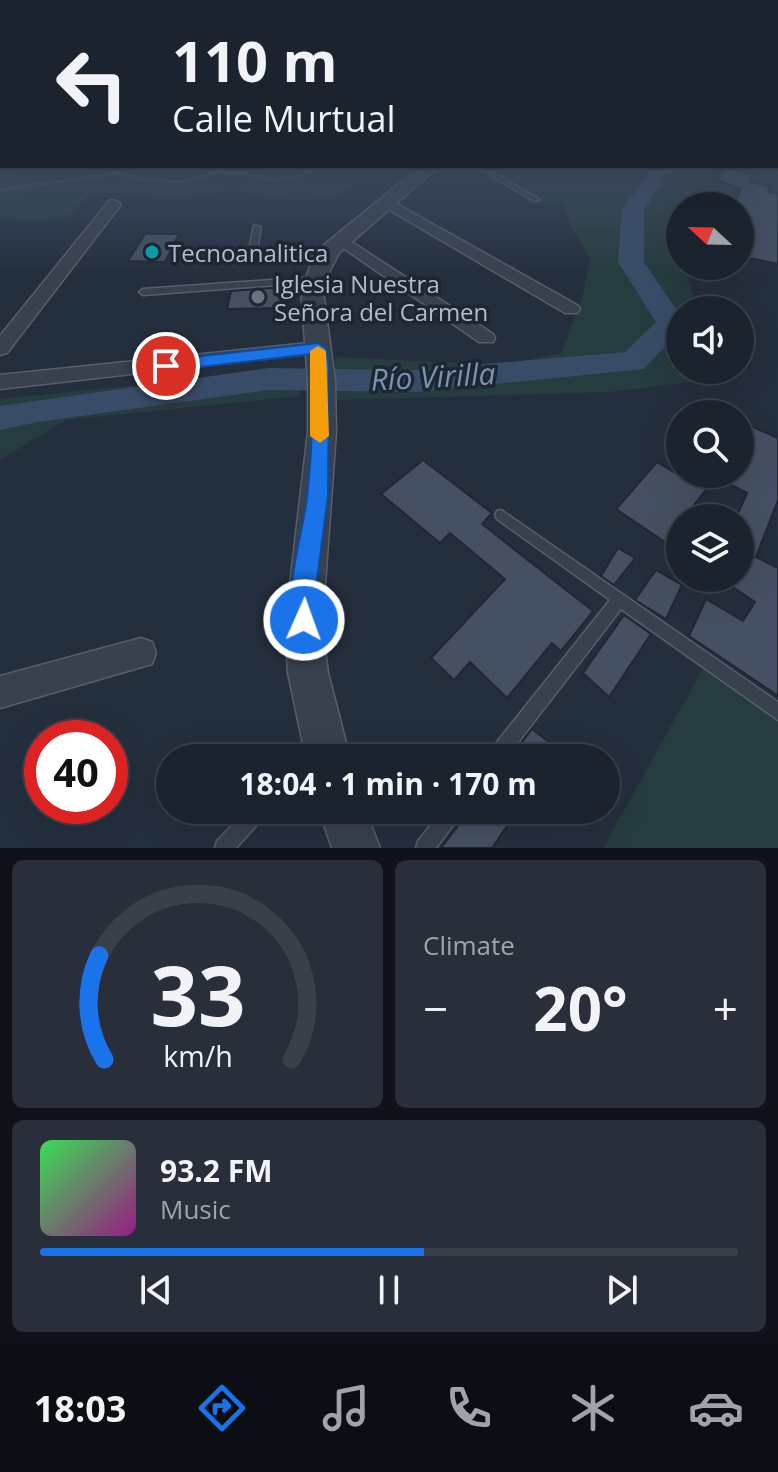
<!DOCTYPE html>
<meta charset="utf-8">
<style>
body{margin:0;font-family:"Open Sans",sans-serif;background:#282f3a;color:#f1f3f6;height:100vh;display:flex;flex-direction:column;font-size:30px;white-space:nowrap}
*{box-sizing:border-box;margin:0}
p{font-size:26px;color:#a0a4aa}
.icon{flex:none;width:44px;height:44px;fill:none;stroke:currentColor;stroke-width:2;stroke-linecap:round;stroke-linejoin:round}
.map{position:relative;height:848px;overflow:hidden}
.sheet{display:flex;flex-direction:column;gap:12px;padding:12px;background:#0f1319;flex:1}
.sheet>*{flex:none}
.guide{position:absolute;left:0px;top:0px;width:778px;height:168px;box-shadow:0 8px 32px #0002,0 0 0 2px #39404a;background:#1b232e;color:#f1f3f6;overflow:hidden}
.needle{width:52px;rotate:292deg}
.fabs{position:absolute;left:666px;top:192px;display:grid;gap:16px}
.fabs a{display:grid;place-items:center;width:88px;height:88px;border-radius:50%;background:#1b232e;box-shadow:0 8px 32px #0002,0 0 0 2px #39404a;font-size:40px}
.speed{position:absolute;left:24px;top:720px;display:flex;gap:16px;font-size:40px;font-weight:700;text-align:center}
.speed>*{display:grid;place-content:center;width:104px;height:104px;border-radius:50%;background:#1b232e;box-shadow:0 8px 32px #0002,0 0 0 2px #39404a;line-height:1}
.speed .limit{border:12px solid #d22;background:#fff;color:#111}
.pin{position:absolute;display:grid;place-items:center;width:68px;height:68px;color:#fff;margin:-34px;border:4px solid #fff;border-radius:50%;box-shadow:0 2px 8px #0007}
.me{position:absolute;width:88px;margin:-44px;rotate:2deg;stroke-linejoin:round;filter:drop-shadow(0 0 6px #0008)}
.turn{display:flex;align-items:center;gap:28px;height:168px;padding:0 40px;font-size:36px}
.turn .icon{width:104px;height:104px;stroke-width:2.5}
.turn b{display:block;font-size:56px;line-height:68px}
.big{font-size:60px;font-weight:700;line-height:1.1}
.sheet .card{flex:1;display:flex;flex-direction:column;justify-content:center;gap:12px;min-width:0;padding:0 28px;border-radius:12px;background:#282f3a}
.sheet .dial{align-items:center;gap:0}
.dial svg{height:208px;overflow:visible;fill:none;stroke:#39404a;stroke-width:7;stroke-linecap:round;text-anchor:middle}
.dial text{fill:#f1f3f6;stroke:none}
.song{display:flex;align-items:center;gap:24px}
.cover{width:96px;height:96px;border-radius:12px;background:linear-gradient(135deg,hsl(130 70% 55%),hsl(310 70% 35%))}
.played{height:8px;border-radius:4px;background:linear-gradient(90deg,#1a73e8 55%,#39404a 55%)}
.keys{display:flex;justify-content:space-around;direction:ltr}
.heat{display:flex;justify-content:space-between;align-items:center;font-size:44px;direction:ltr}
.sheet .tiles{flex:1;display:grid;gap:12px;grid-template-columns:1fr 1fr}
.card:last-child{grid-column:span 2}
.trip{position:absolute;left:156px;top:744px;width:464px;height:80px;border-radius:40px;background:#1b232e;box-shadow:0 8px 32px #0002,0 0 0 2px #39404a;font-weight:700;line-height:80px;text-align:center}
.dock{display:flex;height:128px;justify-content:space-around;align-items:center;background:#0b0e12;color:#a0a4aa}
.dock .icon{width:56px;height:56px}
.dock .on{color:#1a73e8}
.dock b{font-size:36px;color:#f1f3f6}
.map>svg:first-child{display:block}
.green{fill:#263c3f}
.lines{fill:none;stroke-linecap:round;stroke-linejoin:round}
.stream{stroke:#394c67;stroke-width:4}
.river{fill:#394c67;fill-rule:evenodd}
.building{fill:#455162;stroke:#1f2835;stroke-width:2}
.service-casing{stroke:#565f6c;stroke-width:3}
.minor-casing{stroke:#565f6c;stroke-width:3}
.tertiary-casing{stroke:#565f6c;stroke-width:3}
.service{fill:#38414e;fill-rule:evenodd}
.minor{fill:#38414e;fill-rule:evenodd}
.tertiary{fill:#38414e;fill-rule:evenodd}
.route{fill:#1a73e8;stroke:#114b97;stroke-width:2}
.slow{fill:#f59e0b}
.culture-dot{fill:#0f9aa8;stroke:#1d2633;stroke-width:3}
.worship-dot{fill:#6b7280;stroke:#1d2633;stroke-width:3}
.labels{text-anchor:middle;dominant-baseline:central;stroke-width:7;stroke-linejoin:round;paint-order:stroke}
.far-poi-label{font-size:24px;fill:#b4bcc9;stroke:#1d2633;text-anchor:start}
.water-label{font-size:30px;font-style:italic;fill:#7c92b1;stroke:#1d2633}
</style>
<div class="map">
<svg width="778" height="848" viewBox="0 0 778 848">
<rect width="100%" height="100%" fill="#242f3e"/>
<path class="green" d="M 0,157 L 2,166 L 372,167 L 339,197 L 297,200 L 232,191 L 166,199 L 137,193 L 90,193 L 68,218 L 29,221 L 0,218 Z
M 776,157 L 778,194 L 768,192 L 769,186 L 749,182 L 752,173 L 725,167 L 723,171 L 711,169 L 706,178 L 745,190 L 740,206 L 680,206 L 680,214 L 672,212 L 680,249 L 680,266 L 684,266 L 698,310 L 680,310 L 680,370 L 697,370 L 690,382 L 609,392 L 334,400 L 335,357 L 500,365 L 561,353 L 582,298 L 590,259 L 570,224 L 565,205 L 548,203 L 487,169 L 492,166 L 776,166 Z
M 296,369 L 300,396 L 66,420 L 0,460 L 0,399 Z
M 703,668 L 778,722 L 778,848 L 603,848 Z"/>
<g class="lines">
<path class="stream" d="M 0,190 L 119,173 L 138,179 L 184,182 L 216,172 L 243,173 L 272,180 L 296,177 L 322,166"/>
<path class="river" d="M 654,166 L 677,166 L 664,178 L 644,210 L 644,262 L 680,315 L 680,330 L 644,369 L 415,392 L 269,390 L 38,422 L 0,430 L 0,406 L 269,368 L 415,370 L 625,352 L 656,322 L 618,262 L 622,210 Z"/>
</g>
<path class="building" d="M 725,167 L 753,173 L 749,182 L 770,186 L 768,192 L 778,194 L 778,264 L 740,256 L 740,206 L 732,206 L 741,189 L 717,180 Z
M 145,234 L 179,234 L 165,262 L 128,261 Z
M 287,287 L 285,308 L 227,309 L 231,291 Z
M 753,427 L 778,438 L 778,500 L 756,557 L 778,568 L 778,696 L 689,636 L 706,599 L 743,621 L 755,602 L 719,578 L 740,578 L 740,518 L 736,518 L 747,493 L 716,477 L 684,518 L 680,518 L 680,523 L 665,542 L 616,509 L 657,462 L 677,474 L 740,474 L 740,452 Z
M 423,460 L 492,513 L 482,524 L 593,611 L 561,651 L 552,643 L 507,698 L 470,662 L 454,680 L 431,658 L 505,579 L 450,533 L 440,543 L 381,494 Z
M 618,548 L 635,558 L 614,585 L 601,576 Z
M 656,570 L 682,585 L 666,619 L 635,600 Z
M 624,615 L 651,634 L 609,697 L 583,673 Z
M 532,729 L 569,758 L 510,758 Z
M 470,810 L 518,810 L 492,848 L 441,848 Z"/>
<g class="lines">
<g class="service-casing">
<path id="service" d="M 474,166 L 482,166 L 540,200 L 534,201 Z
M 254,225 L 261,227 L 257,250 L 259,252 L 327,252 L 331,254 L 327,256 L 254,256 L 249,251 Z
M 314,277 L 318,280 L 317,282 L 143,295 L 139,292 L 143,289 Z
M 501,510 L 778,702 L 778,720 L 621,609 L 506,758 L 487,758 L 489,752 L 610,600 L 497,519 L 495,515 L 497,511 Z
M 247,810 L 268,810 L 265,816 L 236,848 L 215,848 L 217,841 Z
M 443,810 L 463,810 L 460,816 L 436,848 L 416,848 L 418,841 Z"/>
</g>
<g class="minor-casing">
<path id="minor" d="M 388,199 L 577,305 L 580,309 L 577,313 L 565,313 L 383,206 L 381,203 Z
M 114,200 L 121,204 L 119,207 L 7,353 L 0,355 L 0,336 L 109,201 Z
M 341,235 L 493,334 L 495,338 L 493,342 L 479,342 L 336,243 L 333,240 Z
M 318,342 L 325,344 L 328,348 L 325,352 L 0,389 L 0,375 Z
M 141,638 L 152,642 L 156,653 L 152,664 L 0,708 L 0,676 Z"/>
</g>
<g class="tertiary-casing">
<path id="tertiary" d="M 421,166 L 439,166 L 339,253 L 326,278 L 323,291 L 335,381 L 336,432 L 322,626 L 328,673 L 350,758 L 306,758 L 288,673 L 285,626 L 308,432 L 308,381 L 301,291 L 311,264 L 324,245 Z
M 319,810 L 365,810 L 380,848 L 332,848 Z"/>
</g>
<use href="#service" class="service"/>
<use href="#minor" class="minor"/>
<use href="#tertiary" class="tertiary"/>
</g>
<linearGradient id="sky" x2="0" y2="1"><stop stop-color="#141a22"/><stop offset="0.57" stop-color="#3f4d63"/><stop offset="1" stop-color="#3f4d63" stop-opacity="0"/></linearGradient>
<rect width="778" height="276" fill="url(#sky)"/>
<path class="route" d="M 318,343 L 326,348 L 329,367 L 328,496 L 315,595 L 316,620 L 312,628 L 304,631 L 295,628 C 282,596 303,533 307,498 C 311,460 316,391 311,354 L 166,371 L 158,366 L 166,360 Z"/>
<path class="slow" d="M 318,346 L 326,351 L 329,436 L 320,443 L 310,436 L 310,351 Z"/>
<circle class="culture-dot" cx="152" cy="252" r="8"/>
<circle class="worship-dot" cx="258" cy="297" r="8"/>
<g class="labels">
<g class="far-poi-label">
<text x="168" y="252">Tecnoanalitica</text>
<text x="274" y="283">Iglesia Nuestra<tspan x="274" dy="28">Señora del Carmen</tspan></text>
</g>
<g class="water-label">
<text transform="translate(433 376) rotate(-3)">Río Virilla</text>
</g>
</g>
</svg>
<div class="fabs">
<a><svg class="needle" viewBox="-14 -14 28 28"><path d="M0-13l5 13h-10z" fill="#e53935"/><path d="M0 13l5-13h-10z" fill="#a0a4aa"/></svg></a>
<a><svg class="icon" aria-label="sound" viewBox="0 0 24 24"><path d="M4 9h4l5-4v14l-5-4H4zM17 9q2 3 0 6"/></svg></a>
<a><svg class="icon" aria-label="search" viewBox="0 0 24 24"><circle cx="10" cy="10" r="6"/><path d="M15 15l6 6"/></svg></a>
<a><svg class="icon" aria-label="layers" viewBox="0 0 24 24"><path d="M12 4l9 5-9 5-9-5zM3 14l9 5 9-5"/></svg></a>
</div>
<div class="speed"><div class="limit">40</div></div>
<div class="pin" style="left:166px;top:366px;background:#d93025"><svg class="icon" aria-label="arrive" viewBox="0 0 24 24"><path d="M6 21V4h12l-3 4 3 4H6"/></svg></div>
<svg class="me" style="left:304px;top:620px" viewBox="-20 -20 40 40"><circle r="17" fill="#1a73e8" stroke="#fff" stroke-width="3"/><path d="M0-11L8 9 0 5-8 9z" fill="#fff"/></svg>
<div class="trip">18:04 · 1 min · 170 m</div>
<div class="guide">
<div class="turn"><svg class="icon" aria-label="left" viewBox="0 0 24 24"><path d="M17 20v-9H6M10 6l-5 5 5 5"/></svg><div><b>110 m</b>Calle Murtual</div></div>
</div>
</div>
<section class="sheet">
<div class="tiles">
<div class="card dial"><svg viewBox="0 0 100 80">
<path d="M14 69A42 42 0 1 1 86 69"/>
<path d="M14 69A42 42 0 0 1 12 29" stroke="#1a73e8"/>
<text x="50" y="56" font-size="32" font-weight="700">33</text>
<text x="50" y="72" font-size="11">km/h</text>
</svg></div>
<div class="card"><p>Climate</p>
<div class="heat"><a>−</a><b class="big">20°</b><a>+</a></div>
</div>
<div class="card">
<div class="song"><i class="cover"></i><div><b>93.2 FM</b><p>Music</p></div></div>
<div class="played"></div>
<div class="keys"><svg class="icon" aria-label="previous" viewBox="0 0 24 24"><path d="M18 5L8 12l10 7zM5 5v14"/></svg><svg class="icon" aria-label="pause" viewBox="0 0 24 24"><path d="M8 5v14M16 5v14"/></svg><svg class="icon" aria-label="next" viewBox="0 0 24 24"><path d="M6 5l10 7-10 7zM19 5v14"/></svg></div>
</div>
</div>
</section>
<nav class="dock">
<b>18:03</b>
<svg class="icon on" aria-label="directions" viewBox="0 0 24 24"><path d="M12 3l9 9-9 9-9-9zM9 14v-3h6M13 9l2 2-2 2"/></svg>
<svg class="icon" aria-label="music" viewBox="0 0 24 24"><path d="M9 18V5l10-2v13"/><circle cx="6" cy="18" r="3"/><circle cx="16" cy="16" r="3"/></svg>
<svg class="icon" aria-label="phone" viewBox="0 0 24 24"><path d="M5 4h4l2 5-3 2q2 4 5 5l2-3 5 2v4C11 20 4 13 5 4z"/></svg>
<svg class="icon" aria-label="climate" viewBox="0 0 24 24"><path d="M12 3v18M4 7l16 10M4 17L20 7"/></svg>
<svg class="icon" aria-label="car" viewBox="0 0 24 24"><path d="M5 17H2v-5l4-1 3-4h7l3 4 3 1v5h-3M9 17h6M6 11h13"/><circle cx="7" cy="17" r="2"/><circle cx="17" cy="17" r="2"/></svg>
</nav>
